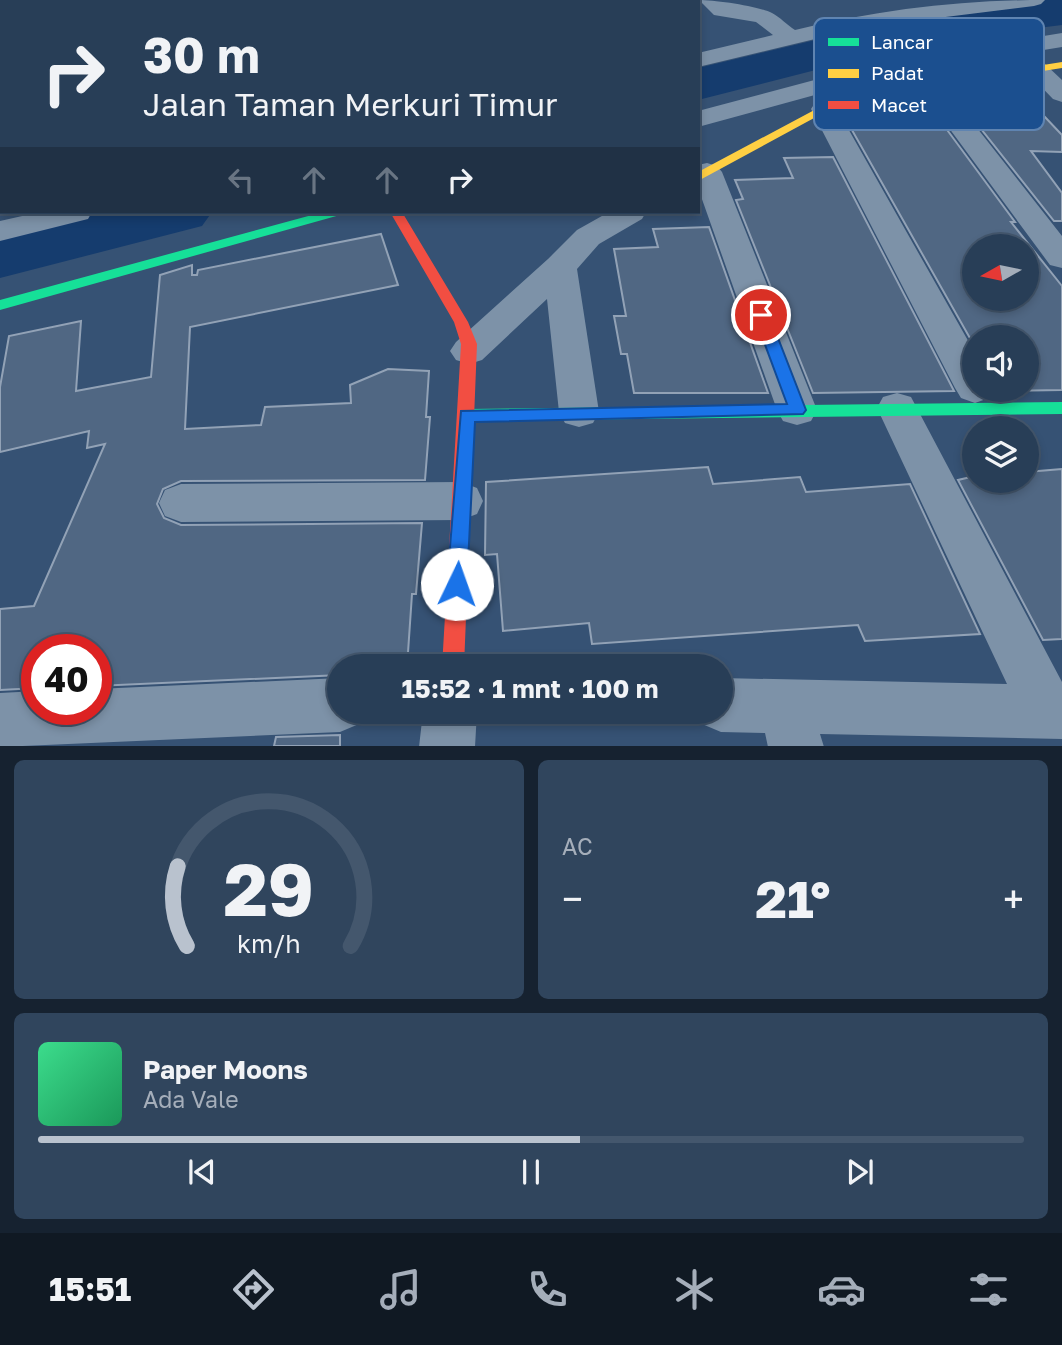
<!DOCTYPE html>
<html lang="id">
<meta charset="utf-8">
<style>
body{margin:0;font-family:"Golos Text",sans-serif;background:#30455d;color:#f1f3f6;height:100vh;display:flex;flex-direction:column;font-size:26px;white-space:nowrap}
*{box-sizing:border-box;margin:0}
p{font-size:23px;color:#a5aeba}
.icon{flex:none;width:38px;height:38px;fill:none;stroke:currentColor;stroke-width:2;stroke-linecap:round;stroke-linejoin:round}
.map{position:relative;height:746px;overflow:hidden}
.sheet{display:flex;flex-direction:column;gap:14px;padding:14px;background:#162230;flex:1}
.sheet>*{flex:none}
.hud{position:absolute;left:0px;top:0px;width:700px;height:214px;box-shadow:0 4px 10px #0003,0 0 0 2px #44576d;background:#283e57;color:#f1f3f6;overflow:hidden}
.needle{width:46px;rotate:261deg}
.controls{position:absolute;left:962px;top:234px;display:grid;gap:14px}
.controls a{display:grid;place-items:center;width:77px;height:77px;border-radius:50%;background:#283e57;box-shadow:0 4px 10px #0003,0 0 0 2px #44576d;font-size:35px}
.speed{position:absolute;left:21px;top:634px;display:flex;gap:14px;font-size:35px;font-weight:700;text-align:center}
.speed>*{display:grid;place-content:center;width:91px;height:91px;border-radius:50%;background:#283e57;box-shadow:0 4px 10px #0003,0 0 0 2px #44576d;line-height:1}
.speed .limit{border:10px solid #d22;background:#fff;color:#111}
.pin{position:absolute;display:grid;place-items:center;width:60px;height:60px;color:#fff;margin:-30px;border:4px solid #fff;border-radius:50%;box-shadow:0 2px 7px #0007}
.me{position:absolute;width:77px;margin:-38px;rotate:3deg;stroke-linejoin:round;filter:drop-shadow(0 0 5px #0008)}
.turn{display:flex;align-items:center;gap:24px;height:147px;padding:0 28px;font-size:32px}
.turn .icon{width:91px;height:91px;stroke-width:2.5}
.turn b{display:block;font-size:49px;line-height:60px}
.lanes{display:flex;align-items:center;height:66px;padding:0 28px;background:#0003;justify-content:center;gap:35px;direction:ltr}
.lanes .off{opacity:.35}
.big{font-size:52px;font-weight:700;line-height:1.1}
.sheet .widget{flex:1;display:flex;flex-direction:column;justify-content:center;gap:10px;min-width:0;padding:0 24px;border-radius:10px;background:#30455d}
.sheet .dial{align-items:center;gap:0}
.dial svg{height:182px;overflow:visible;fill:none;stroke:#44576d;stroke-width:7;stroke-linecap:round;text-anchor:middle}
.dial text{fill:#f1f3f6;stroke:none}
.song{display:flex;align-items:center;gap:21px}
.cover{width:84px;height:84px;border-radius:10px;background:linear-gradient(135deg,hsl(150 70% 55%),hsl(150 70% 35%))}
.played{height:7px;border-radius:4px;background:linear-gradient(90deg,#b9c2ce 55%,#44576d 55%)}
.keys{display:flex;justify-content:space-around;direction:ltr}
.heat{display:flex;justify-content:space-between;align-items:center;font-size:38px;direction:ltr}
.sheet .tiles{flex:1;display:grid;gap:14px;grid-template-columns:1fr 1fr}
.widget:last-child{grid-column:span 2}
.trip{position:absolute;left:327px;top:654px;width:406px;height:70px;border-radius:35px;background:#283e57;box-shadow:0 4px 10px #0003,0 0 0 2px #44576d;font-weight:700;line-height:70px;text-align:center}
.tabs{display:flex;height:112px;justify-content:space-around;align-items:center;background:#101923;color:#a5aeba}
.tabs .icon{width:49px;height:49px}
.tabs .on{color:#b9c2ce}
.tabs b{font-size:32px;color:#f1f3f6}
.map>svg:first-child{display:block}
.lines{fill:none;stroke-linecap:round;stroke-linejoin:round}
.river{fill:#153c6e;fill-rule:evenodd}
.building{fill:#506783;stroke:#92a2b6;stroke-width:2;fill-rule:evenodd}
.street{fill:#7d92a8;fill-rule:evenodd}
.fast{fill:#16e098;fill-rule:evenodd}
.slow{fill:#ffcf43;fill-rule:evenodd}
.jam{fill:#f24e42;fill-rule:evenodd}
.route{fill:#1a73e8;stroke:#114b97;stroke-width:2}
.key{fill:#1b4f8f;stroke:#5f84b1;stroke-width:2}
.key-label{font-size:19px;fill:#fff}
</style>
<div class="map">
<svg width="1062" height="747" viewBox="0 0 1062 747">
<rect width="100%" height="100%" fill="#365274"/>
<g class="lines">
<path class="river" d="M 1039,0 L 1062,0 L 1062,25 L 921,43 L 698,100 L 698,68 L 920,15 Z
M 95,212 L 212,212 L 202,226 L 0,278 L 0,234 Z"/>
</g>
<path class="building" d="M 955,96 L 1026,97 L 1062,135 L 1062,152 L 1031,151 L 1062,193 L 1062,221 L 1054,221 Z
M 928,104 L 1015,222 L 1011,222 L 1062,286 L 1062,390 L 995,391 L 1027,390 L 1027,338 L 975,338 L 975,347 L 844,116 L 900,115 L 893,105 ZM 975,247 L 1027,247 L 1027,299 L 975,299 Z
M 833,157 L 953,389 L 954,391 L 813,393 L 736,200 L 743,199 L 735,180 L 793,178 L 784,158 Z
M 709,227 L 768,393 L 634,393 L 627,354 L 621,354 L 614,316 L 626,316 L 614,249 L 658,247 L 653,229 Z
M 381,234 L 398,285 L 190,327 L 185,429 L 261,425 L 265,407 L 351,403 L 350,385 L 388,369 L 429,371 L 426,417 L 430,417 L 425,480 L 181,481 L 163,489 L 157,504 L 164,518 L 181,525 L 422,523 L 416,594 L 412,594 L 407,667 L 340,667 L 340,675 L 96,686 L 96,649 L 37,649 L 37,688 L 0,690 L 0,609 L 34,606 L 105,444 L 87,448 L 89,431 L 0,452 L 0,387 L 9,336 L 81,321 L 76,391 L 151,377 L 160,275 L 192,265 L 192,275 L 197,275 L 198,270 Z
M 708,467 L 713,484 L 800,477 L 806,492 L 910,484 L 980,634 L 865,641 L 858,625 L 592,644 L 589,623 L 503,631 L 497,554 L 485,555 L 486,482 Z
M 1062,469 L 1062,639 L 1043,640 L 958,480 L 975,476 L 975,481 L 1027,481 L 1027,472 Z
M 340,735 L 340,746 L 274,746 L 276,737 Z"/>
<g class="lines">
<path class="street" d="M 9,0 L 31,0 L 9,2 Z
M 162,0 L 213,0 L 161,2 Z
M 583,0 L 605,0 L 605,2 L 584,2 Z
M 699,0 C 715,0 758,6 772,13 C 780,17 787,25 795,30 C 878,10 959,0 1045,0 L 1041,4 L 1034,6 L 865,27 L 698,67 L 698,53 L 773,35 L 756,22 L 714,15 Z
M 2,17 L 2,32 L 0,33 L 0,18 Z
M 1062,33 L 1062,47 L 884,76 L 698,127 L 698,111 L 882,62 Z
M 0,60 L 2,60 L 2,74 L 0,74 Z
M 1036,62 L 1045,64 L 1062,80 L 1062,102 L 1053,99 L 1024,69 L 1027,64 Z
M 931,78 L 940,81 L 1062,236 L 1062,268 L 1050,265 L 918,86 L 922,81 Z
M 824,101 L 833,103 L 837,109 L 975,353 L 975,390 L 993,390 L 989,398 L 975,403 L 961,398 L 955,388 L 811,109 L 815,103 Z
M 0,142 L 2,142 L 0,159 Z
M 707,163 L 717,166 L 722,172 L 817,410 L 811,421 L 797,425 L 783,421 L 777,410 L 698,188 L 698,165 Z
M 40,212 L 92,212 L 88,219 L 0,241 L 0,221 Z
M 609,212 L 646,212 L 642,219 L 599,244 L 577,269 L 599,412 L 593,423 L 579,427 L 565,423 L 559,412 L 547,299 L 482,360 L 469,364 L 456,360 L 450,351 L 456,342 L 548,259 L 577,230 Z
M 897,393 L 911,397 L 1062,682 L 1062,739 L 820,734 L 824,747 L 768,747 L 765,733 L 721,732 L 702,724 L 697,712 L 721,712 L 721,678 L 1007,684 L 877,408 L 883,397 Z
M 461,482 L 477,488 L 483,501 L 477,514 L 461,520 L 181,522 L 165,516 L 159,503 L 165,490 L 181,484 Z
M 340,678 L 340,712 L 364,712 L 359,724 L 340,732 L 0,747 L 0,693 L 37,691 L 37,709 L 96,709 L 96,689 Z
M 423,712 L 477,712 L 475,747 L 419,747 Z"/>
<path class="fast" d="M 323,212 L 342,212 L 340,215 L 0,310 L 0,300 Z
M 1062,402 L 1062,414 L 467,421 L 461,419 L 459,415 L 461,411 L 467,409 Z"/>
<path class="slow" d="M 1062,62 L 1062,68 L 931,89 L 827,111 L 698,181 L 698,172 L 820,107 L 931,83 Z"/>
<path class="jam" d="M 390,212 L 402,212 L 468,322 L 477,344 L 464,667 L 442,667 L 461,344 L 454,322 Z"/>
</g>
<path class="route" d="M 761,310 L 769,315 L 806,410 L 803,414 L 475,422 L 467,584 L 464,590 L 457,593 L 450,590 L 447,584 L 461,411 L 787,404 L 754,315 Z"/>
<rect x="814" y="18" width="230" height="112" rx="10" class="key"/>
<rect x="828" y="38" width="31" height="8" fill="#16e098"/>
<rect x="828" y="69" width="31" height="9" fill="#ffcf43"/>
<rect x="828" y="101" width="31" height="8" fill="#f24e42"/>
<g class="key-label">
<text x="871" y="49">Lancar</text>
<text x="871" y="80">Padat</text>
<text x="871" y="112">Macet</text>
</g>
</svg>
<div class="controls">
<a><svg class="needle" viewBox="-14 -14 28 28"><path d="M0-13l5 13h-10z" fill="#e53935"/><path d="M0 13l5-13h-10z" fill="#a5aeba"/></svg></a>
<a><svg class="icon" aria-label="sound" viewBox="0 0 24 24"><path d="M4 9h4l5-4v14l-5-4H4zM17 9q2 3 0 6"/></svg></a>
<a><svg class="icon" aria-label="layers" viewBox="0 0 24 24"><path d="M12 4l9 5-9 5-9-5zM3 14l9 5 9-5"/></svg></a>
</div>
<div class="speed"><div class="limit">40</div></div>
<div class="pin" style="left:761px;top:315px;background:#d93025"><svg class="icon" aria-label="arrive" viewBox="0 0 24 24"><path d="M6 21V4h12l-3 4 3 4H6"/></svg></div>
<svg class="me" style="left:457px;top:584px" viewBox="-20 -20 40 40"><circle r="19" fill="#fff"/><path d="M0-13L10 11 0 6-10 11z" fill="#1a73e8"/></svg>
<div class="trip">15:52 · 1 mnt · 100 m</div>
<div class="hud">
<div class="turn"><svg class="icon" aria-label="right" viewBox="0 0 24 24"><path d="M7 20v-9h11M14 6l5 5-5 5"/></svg><div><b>30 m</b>Jalan Taman Merkuri Timur</div></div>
<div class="lanes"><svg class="icon off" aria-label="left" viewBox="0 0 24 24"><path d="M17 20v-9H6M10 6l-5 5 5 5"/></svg><svg class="icon off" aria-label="ahead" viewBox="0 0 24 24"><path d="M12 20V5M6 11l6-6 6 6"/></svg><svg class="icon off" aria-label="ahead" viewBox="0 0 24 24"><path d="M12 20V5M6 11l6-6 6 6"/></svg><svg class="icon" aria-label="right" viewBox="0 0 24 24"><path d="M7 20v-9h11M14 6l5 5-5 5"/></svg></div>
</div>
</div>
<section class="sheet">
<div class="tiles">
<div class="widget dial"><svg viewBox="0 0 100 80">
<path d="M14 69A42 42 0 1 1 86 69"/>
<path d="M14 69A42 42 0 0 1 10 34" stroke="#b9c2ce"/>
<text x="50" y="56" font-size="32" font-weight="700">29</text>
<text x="50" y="72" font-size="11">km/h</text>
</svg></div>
<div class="widget"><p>AC</p>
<div class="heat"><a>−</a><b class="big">21°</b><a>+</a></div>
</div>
<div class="widget">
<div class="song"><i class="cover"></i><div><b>Paper Moons</b><p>Ada Vale</p></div></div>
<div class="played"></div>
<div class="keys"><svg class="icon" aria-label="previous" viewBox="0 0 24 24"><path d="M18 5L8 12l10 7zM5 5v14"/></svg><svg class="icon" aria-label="pause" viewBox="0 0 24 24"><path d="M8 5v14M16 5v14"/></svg><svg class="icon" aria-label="next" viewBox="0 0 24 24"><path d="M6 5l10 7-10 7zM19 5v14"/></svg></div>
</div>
</div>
</section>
<nav class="tabs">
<b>15:51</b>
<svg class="icon on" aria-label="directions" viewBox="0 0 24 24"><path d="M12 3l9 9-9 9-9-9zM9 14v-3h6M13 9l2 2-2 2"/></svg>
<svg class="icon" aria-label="music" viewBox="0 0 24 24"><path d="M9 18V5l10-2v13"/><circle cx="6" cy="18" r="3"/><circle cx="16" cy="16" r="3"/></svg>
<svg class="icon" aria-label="phone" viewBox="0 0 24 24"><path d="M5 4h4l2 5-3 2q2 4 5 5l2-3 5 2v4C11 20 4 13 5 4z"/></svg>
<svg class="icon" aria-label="climate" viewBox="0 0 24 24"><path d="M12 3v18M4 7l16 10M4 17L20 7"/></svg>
<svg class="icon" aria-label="car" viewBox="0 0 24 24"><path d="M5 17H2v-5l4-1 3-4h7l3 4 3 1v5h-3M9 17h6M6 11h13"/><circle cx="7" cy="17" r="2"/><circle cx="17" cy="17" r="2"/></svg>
<svg class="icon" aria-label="filters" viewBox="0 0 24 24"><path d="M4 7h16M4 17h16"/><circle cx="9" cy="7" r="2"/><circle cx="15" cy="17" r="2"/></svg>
</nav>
